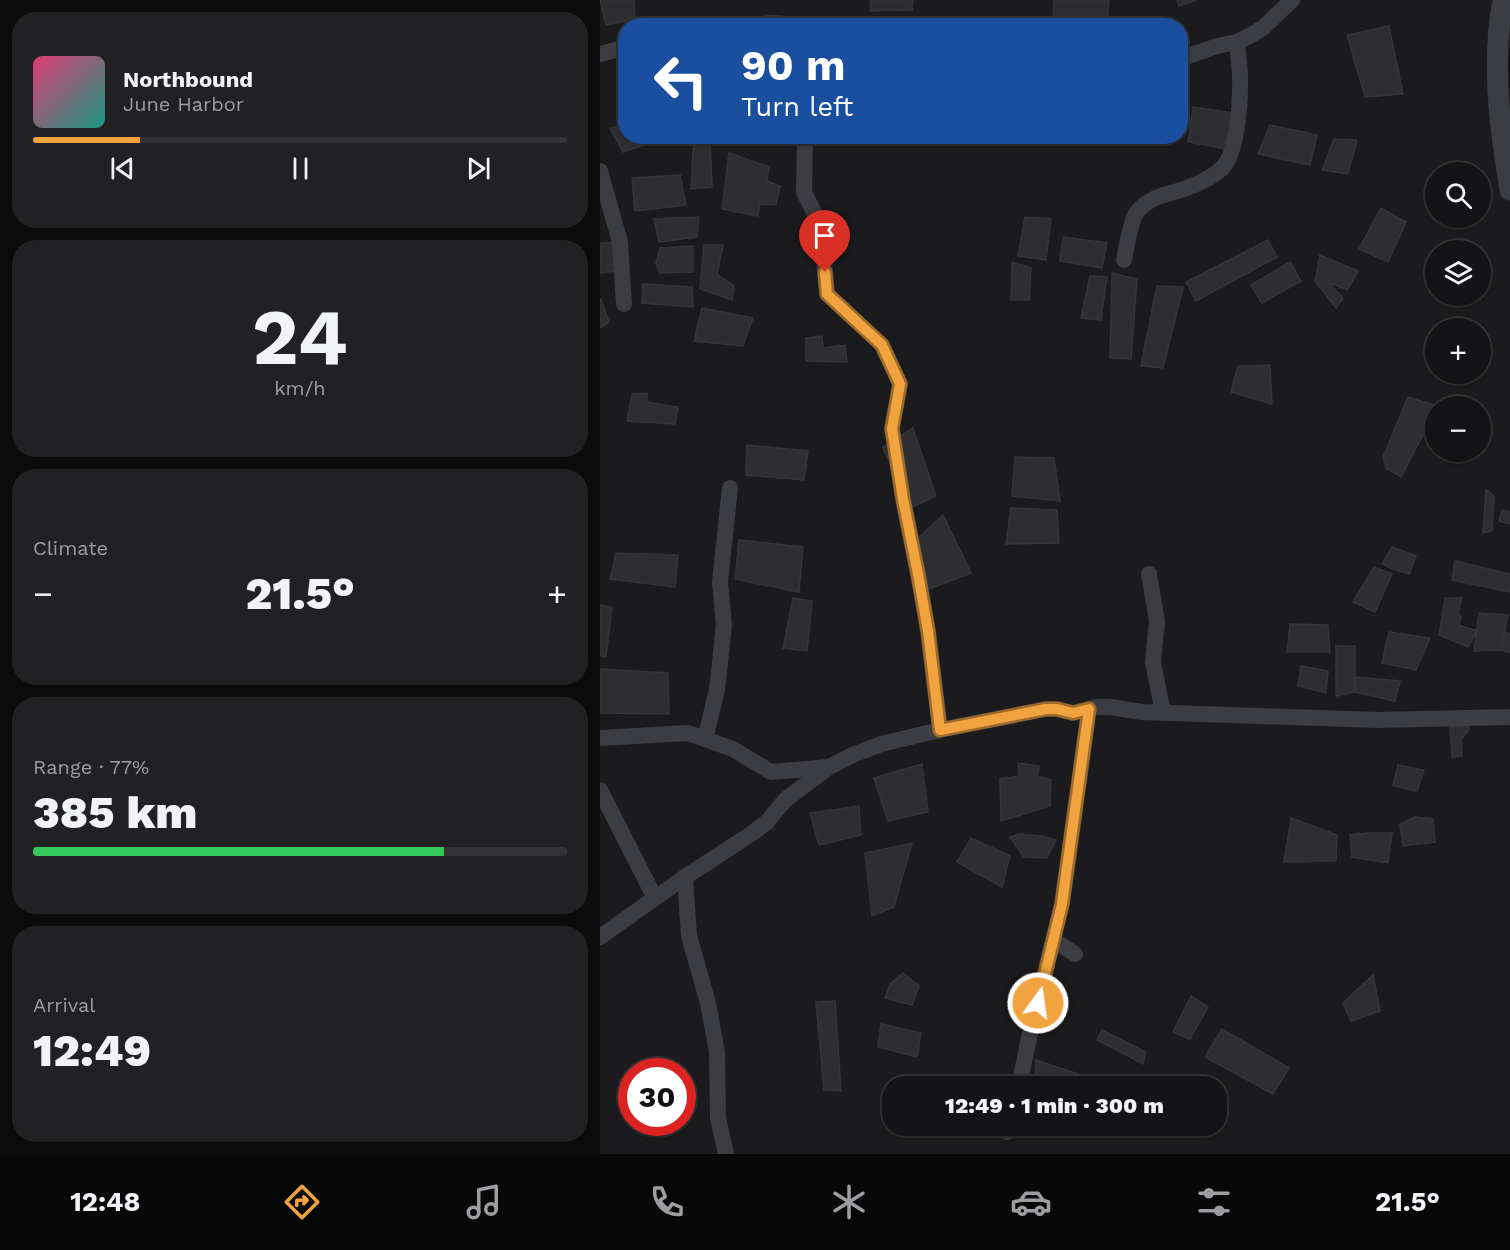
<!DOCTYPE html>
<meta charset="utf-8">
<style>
body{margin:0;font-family:"Work Sans",sans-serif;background:#212123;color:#f1f3f6;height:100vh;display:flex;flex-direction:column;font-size:22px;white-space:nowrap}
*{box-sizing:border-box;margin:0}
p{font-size:20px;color:#9d9ea1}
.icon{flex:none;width:33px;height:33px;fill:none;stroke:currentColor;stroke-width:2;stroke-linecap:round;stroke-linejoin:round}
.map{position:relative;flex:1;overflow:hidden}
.side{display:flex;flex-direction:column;gap:12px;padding:12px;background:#0b0b0c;width:600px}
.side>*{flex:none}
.banner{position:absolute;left:18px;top:18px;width:570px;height:126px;border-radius:24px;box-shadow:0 2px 4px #0004,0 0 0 2px #333335;background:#1a4fa0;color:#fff;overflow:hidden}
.fabs{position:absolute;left:825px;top:162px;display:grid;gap:12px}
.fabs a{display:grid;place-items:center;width:66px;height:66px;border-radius:50%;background:#141416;box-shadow:0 2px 4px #0004,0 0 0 2px #333335;font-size:30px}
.speed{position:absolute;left:18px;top:1058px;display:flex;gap:12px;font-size:30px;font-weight:700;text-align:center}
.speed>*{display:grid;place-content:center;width:78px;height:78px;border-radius:50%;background:#141416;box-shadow:0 2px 4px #0004,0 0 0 2px #333335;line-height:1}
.speed .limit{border:9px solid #d22;background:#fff;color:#111}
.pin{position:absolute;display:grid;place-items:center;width:51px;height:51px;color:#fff;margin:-62px -26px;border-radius:50% 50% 50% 0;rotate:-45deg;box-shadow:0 0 6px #0007}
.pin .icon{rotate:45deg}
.me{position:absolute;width:66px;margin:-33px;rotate:14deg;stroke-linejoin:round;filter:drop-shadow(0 0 4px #0008)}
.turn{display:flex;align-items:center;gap:21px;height:126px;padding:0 24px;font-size:27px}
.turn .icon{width:78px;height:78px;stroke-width:2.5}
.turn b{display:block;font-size:42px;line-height:51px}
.big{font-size:45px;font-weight:800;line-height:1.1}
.side .tile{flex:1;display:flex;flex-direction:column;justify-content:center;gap:9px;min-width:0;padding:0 21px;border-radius:24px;background:#212123}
.side .dial{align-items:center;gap:0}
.dial b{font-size:78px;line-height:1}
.song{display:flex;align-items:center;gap:18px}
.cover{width:72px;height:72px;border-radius:9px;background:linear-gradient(135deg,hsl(340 70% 55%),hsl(170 70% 35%))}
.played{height:6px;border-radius:3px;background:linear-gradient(90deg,#f1a33f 20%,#333335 20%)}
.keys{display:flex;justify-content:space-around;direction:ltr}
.heat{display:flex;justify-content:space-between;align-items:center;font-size:33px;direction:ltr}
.charge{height:9px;border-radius:4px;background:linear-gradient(90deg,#34c759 77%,#333335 0)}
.trip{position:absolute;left:282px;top:1076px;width:345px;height:60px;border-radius:24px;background:#141416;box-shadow:0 2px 4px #0004,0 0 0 2px #333335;font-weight:800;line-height:60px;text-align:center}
.dock{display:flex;height:96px;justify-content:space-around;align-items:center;background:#080809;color:#9d9ea1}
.dock .icon{width:42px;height:42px}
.dock .active{color:#f1a33f}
.dock b{font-size:27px;color:#f1f3f6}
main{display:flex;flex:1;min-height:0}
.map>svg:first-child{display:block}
.building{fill:#2e2e31;stroke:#353539;stroke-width:1.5}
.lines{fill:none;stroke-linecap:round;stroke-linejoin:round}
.minor{stroke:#3c3d42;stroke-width:16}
.tertiary{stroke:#3c3d42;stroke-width:21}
.route-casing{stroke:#9d6a29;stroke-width:15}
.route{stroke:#f1a33f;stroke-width:10}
</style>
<main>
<section class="side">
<div class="tile">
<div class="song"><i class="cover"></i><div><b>Northbound</b><p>June Harbor</p></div></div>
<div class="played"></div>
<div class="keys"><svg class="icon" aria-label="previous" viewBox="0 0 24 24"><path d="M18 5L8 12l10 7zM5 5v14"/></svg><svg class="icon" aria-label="pause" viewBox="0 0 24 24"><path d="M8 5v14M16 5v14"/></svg><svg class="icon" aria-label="next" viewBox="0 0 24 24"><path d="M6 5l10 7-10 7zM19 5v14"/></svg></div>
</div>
<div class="tile dial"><b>24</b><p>km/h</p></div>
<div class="tile"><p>Climate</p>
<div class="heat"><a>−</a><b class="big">21.5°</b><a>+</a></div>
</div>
<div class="tile"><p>Range · 77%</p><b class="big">385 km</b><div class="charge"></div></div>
<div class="tile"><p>Arrival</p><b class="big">12:49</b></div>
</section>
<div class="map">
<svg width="910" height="1154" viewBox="0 0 910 1154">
<rect width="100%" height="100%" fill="#1b1b1d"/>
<path class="building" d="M 0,0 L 34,0 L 35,19 L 6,25 Z
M 271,0 L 313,0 L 312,10 L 270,11 Z
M 454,0 L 509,0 L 507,26 L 489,26 L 453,20 Z
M 577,0 L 597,0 L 579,6 Z
M 789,26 L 803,94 L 765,97 L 747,35 Z
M 593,107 L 633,113 L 626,149 L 588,142 Z
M 26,125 L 26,136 L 71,136 L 23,152 L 10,128 Z
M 670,125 L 717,135 L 710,165 L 658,154 Z
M 110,136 L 112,187 L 91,189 L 94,137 Z
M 734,139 L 757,140 L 748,174 L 722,170 Z
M 129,153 L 169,167 L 167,181 L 180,186 L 176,205 L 160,204 L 158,216 L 122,209 Z
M 80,175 L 86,205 L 35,211 L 32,178 Z
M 781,208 L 806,222 L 788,262 L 759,249 Z
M 99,217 L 97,237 L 59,242 L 54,219 Z
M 425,217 L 451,219 L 446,260 L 418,256 Z
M 463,237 L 507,243 L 502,268 L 460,261 Z
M 668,240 L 677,257 L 596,301 L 586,282 Z
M 13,242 L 15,271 L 0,273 L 0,243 Z
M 104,245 L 123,245 L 117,274 L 134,286 L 132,300 L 100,289 Z
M 93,246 L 93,272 L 60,273 L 56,263 L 60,248 Z
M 720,255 L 758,271 L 747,290 L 728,282 L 743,298 L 736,308 L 715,281 Z
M 412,262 L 431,268 L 429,300 L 411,300 Z
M 690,262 L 701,281 L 662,303 L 651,285 Z
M 512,273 L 537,279 L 531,359 L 510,358 Z
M 490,276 L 507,277 L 501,320 L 481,318 Z
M 43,284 L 92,287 L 93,307 L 42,303 Z
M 557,286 L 583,287 L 563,368 L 541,366 Z
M 1,299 L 9,322 L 0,328 L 0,299 Z
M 102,308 L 153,318 L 143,346 L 94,341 Z
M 222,336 L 223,348 L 245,345 L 247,362 L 206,361 L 206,338 Z
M 670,365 L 672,404 L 631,392 L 638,366 Z
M 47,393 L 47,402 L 78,407 L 75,424 L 27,421 L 32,394 Z
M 808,397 L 837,406 L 836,406 L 836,410 L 801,477 L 786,468 L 783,457 Z
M 313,428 L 336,496 L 310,508 L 283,447 Z
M 147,445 L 208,451 L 204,480 L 146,475 Z
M 415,457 L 454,458 L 460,501 L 412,496 Z
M 886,489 L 894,497 L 892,531 L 883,533 Z
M 411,508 L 457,510 L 459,543 L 406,544 Z
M 902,510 L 910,512 L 910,524 L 899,521 Z
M 343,515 L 371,573 L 321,592 L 312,544 Z
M 139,540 L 203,547 L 199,592 L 135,579 Z
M 792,547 L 816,556 L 809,574 L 790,568 L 782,564 Z
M 16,553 L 78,555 L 75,587 L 10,579 Z
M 855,561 L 910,574 L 910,592 L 852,580 Z
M 774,567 L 792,574 L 775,612 L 753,602 Z
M 193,598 L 212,601 L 207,651 L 183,648 Z
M 845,598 L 862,598 L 858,613 L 861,617 L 859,625 L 877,631 L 868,647 L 839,635 Z
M 0,605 L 12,607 L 6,657 L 0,656 Z
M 879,613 L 908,615 L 901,650 L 874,651 Z
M 690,624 L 728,625 L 730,652 L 687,652 Z
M 789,632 L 830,638 L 816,670 L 782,663 Z
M 905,632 L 910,634 L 910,653 L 901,650 Z
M 736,646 L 755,646 L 755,692 L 736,696 Z
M 701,666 L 728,671 L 726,693 L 698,686 Z
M 0,669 L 68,673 L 69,714 L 0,713 Z
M 754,677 L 800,681 L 795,701 L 755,692 Z
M 866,718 L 869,730 L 861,739 L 862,756 L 852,757 L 850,725 Z
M 418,763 L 439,766 L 437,776 L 451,780 L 450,806 L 401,821 L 400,779 L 419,776 Z
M 322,764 L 328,812 L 288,821 L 274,778 Z
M 798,765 L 824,770 L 817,791 L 793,786 Z
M 259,806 L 261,835 L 219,845 L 210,813 Z
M 815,817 L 833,819 L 835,842 L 803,846 L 800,824 Z
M 691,818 L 737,835 L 736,861 L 684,862 Z
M 766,833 L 792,833 L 788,863 L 752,857 L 750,835 Z
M 420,834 L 441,836 L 456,840 L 447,858 L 424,857 L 410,837 Z
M 371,838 L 410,856 L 402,887 L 357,862 Z
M 312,843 L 294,907 L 272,916 L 265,853 Z
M 303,973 L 319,986 L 312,1005 L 285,998 L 290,984 Z
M 773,975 L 780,1011 L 751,1021 L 743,1003 Z
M 591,996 L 608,1007 L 590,1039 L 573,1032 Z
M 235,1001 L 241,1091 L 224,1090 L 216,1002 Z
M 281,1024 L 321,1033 L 317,1057 L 278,1047 Z
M 622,1029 L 689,1068 L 673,1094 L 605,1057 Z
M 502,1030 L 546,1052 L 543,1064 L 497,1040 Z
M 436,1060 L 496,1080 L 508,1086 L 435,1086 Z"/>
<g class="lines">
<path class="minor" d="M 140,26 L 172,23 L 223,26
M 0,54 L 26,47
M 580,59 L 617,46 L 637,42 L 651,35 L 663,28 L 692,0
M 205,136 L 204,192 L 221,227 L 227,294 L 282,345 L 300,384 L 292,428 L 303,499 L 318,574 L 328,631 L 340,730
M 0,171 L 20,242 L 24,304
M 524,260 C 526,249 531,223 535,215 C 544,200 562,195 578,191 C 593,186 612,179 623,167 C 636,154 640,107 640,88 C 641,72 638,57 637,42
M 549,574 L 557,621 L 553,662 L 563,713
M 0,738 L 88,733 L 133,749 L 171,772 L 229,767
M 105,739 L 117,690 L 124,625 L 120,582 L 130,488
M 0,790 L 55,898
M 85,877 L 89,936 L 108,1003 L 117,1052 L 118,1118 L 126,1154
M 0,937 L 85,877 L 151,834 L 167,822 L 185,800 L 229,767 L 255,754 L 281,744 L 340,730 L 446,709 L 457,709 L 473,713 L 496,707 L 510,707 L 542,712 L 778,720 L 910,717
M 475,954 L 453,940 L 462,904 L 489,709
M 419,1086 L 429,1038 L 453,940
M 407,1132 L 409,1125"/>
<path class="tertiary" d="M 903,0 C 891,63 900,128 910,190"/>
</g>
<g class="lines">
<g class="route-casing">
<path id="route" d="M 225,272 L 227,294 L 282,345 L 300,384 L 292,429 L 303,499 L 318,574 L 328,631 L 340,730 L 446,709 L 457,709 L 473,713 L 489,709 L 462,904 L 438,1003"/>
</g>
<use href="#route" class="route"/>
</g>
</svg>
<div class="fabs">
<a><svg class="icon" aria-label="search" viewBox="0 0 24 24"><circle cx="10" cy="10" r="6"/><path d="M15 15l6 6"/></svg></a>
<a><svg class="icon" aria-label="layers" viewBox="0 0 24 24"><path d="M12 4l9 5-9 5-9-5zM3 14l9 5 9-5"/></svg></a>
<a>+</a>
<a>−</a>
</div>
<div class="speed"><div class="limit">30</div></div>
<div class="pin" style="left:225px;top:272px;background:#d93025"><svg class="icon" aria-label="arrive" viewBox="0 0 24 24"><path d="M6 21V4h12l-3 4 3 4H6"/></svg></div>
<svg class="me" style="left:438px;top:1003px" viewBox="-20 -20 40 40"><circle r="17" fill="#f1a33f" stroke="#fff" stroke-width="3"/><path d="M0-11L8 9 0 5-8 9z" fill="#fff"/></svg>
<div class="trip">12:49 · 1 min · 300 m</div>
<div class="banner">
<div class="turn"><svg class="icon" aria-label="left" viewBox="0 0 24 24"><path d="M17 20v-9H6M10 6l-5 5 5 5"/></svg><div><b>90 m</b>Turn left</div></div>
</div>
</div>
</main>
<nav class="dock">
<b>12:48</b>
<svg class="icon active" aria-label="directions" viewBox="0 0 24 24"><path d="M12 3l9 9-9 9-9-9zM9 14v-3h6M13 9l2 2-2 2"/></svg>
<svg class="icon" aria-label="music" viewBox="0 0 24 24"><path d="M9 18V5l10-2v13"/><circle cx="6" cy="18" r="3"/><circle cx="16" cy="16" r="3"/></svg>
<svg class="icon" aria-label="phone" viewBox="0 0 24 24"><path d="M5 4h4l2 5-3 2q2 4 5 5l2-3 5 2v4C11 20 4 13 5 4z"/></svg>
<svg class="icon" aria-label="climate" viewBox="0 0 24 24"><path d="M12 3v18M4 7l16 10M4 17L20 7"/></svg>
<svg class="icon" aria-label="car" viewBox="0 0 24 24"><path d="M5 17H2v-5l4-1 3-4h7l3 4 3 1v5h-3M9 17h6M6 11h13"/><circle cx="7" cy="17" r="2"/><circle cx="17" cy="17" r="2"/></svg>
<svg class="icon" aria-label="filters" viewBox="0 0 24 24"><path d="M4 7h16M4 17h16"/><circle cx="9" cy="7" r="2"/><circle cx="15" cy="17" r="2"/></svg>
<b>21.5°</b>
</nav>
